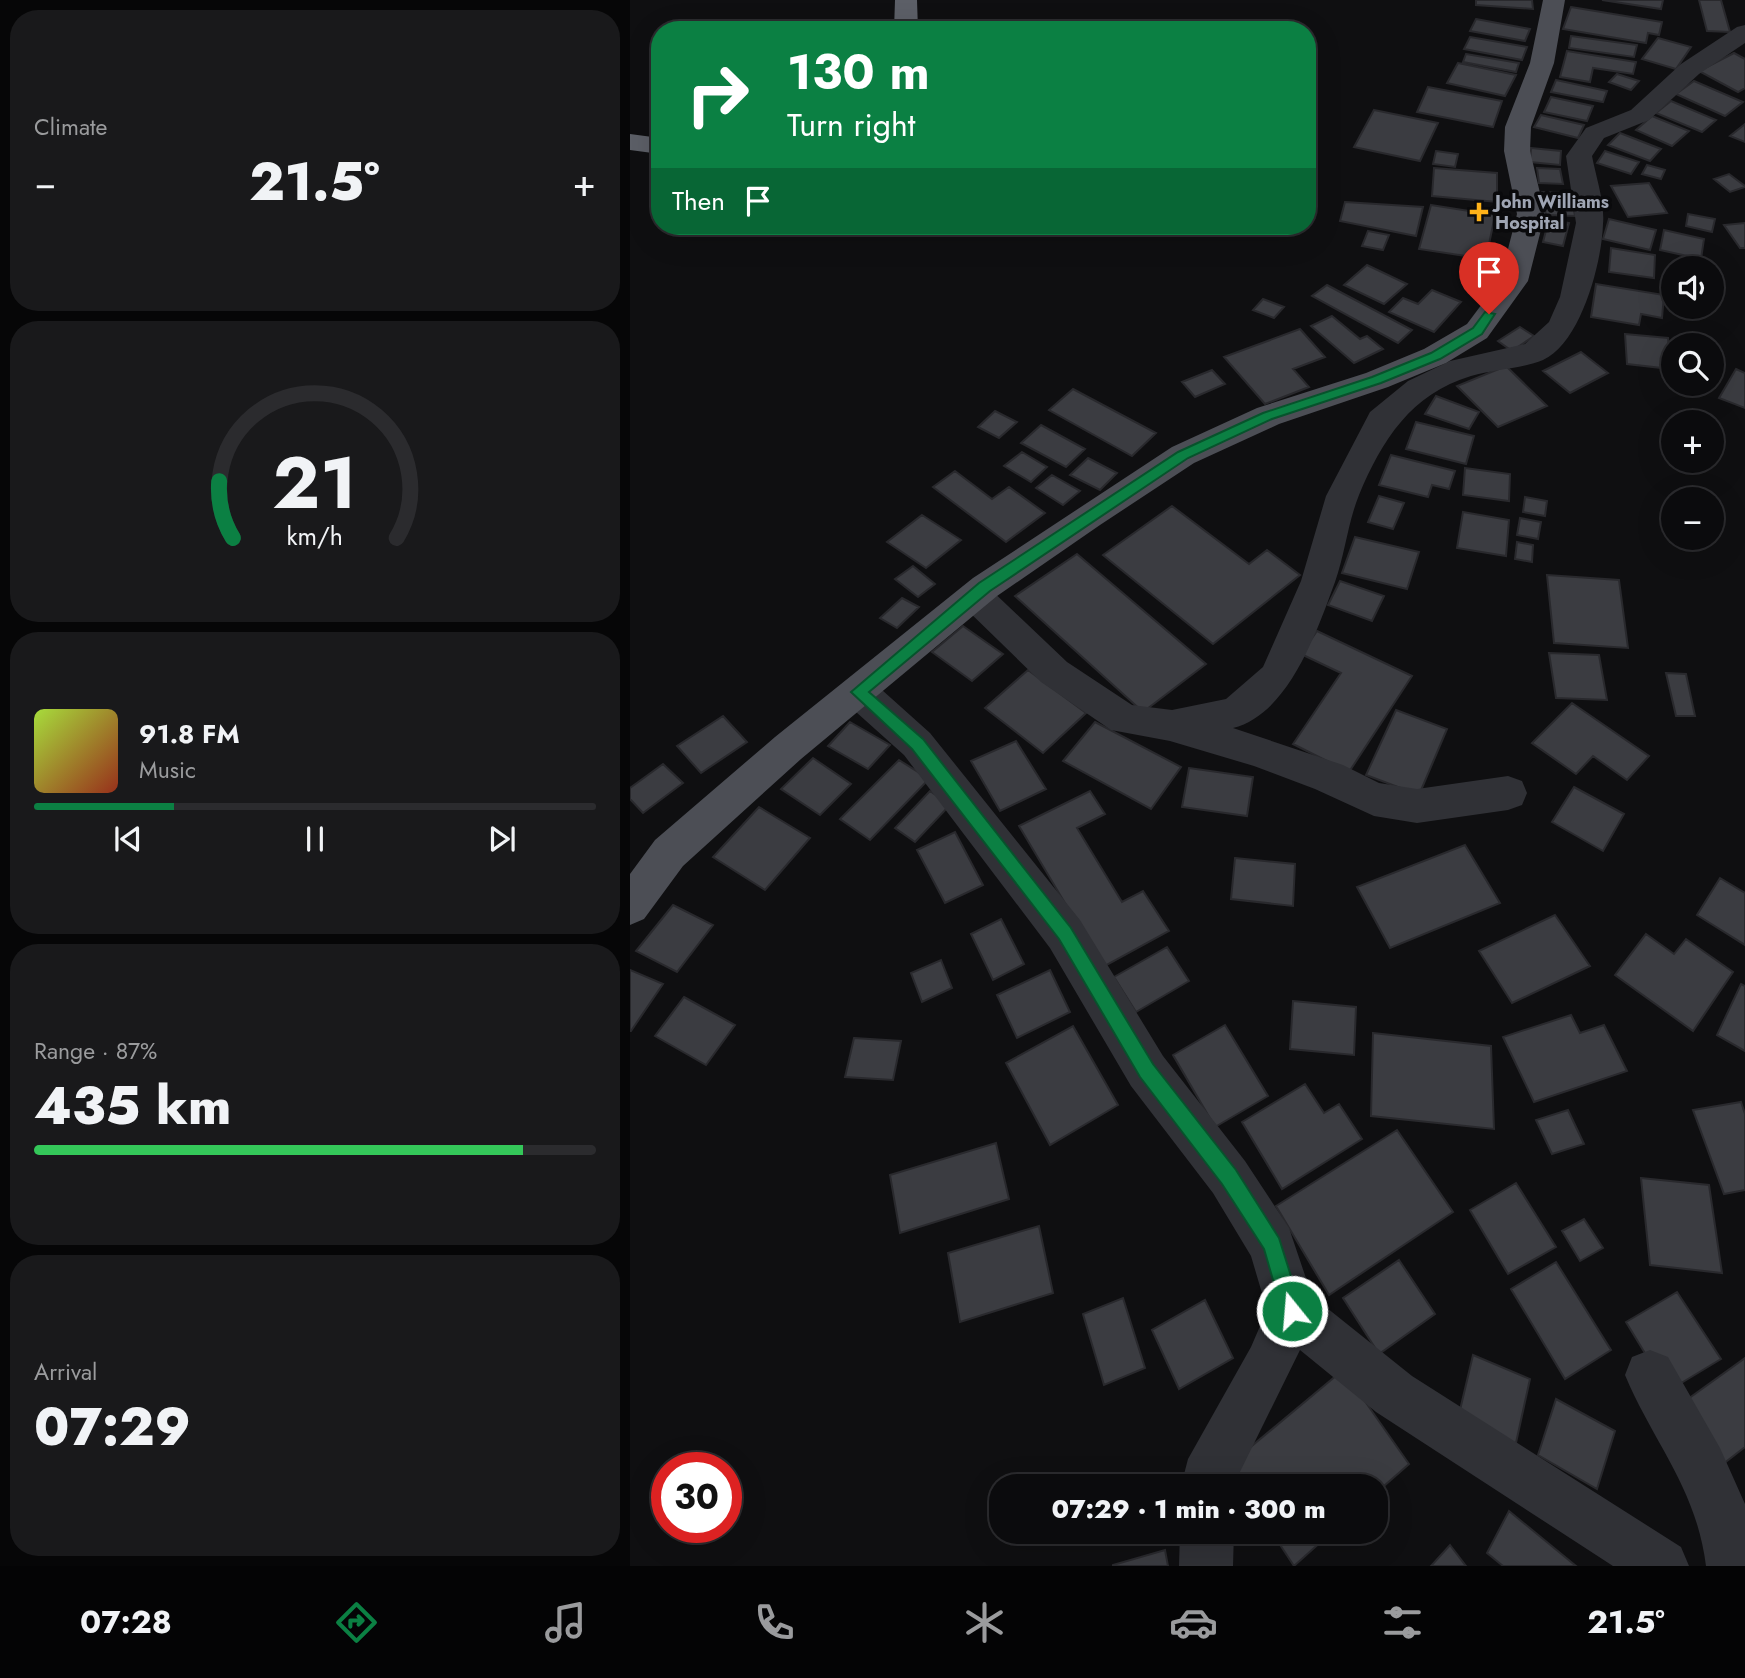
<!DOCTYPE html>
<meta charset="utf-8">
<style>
body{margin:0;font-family:Jost,sans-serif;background:#19191b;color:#f1f3f6;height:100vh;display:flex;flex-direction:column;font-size:26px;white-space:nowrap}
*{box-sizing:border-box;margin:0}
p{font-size:23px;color:#9a9b9d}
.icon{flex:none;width:38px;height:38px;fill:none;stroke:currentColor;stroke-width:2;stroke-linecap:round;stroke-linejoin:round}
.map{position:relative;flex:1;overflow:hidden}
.details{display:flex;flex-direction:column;gap:10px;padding:10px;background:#060607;width:630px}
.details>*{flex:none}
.hud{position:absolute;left:21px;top:21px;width:665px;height:214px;border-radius:28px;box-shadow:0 7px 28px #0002,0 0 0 2px #2b2b2e;background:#0b8043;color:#fff;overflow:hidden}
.controls{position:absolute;left:1031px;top:256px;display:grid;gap:14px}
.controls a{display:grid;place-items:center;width:63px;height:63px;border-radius:50%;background:#0b0b0d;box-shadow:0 7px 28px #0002,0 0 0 2px #2b2b2e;font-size:35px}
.speed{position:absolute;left:21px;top:1452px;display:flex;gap:14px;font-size:35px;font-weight:700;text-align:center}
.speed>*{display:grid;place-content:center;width:91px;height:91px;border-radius:50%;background:#0b0b0d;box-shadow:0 7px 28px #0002,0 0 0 2px #2b2b2e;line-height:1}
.speed .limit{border:10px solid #d22;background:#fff;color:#111}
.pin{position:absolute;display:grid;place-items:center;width:60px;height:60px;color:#fff;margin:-72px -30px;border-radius:50% 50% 50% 0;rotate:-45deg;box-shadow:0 0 7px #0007}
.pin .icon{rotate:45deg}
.me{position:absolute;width:77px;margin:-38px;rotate:343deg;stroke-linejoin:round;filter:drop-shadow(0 0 5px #0008)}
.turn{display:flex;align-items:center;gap:24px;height:147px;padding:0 21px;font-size:32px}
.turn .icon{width:91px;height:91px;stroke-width:2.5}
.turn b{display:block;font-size:49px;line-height:60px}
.then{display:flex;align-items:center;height:66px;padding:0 21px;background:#0003;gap:14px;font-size:26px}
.big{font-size:52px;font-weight:800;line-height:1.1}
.details .card{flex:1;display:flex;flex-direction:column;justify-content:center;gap:10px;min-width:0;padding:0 24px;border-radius:28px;background:#19191b}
.details .dial{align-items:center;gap:0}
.dial svg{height:182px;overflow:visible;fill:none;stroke:#2b2b2e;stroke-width:7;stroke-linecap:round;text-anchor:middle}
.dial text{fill:#f1f3f6;stroke:none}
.song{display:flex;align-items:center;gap:21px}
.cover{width:84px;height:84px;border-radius:10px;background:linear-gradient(135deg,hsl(80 70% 55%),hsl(10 70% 35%))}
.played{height:7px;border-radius:4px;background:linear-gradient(90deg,#0b8043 25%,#2b2b2e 25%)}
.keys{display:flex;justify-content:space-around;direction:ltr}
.heat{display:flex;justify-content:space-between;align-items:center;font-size:38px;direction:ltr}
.charge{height:10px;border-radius:5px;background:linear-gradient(90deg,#34c759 87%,#2b2b2e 0)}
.trip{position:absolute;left:359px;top:1474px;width:399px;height:70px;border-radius:28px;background:#0b0b0d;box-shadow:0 7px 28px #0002,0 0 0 2px #2b2b2e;font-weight:800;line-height:70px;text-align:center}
.dock{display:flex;height:112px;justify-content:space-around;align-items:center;background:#040405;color:#9a9b9d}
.dock .icon{width:49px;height:49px}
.dock .current{color:#0b8043}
.dock b{font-size:32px;color:#f1f3f6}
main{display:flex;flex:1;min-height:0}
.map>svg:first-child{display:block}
.building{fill:#3b3c41;stroke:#29292d;stroke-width:2}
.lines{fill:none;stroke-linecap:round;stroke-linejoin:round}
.minor{fill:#303136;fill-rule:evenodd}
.major{fill:#4c4e55;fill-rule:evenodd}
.highway{fill:#5c5f67;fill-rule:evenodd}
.route{fill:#0b8043;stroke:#07532c;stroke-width:2}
.poi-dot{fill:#ffb219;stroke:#0a0a0c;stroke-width:2.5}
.labels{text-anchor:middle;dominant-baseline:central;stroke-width:7;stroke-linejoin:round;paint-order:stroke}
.far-poi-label{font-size:18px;font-weight:bold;fill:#9fa5b3;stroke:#0a0a0c;text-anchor:start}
</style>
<main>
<section class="details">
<div class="card"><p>Climate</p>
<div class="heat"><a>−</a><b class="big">21.5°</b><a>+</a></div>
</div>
<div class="card dial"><svg viewBox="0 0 100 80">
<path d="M14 69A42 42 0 1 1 86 69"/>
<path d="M14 69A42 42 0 0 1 8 44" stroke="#0b8043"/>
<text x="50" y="56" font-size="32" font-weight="700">21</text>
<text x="50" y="72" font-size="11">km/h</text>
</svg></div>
<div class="card">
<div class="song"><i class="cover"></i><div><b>91.8 FM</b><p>Music</p></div></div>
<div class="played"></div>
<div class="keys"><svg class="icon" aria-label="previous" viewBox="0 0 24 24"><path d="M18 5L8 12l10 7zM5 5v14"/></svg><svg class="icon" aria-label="pause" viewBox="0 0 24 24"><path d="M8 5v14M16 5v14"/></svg><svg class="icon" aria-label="next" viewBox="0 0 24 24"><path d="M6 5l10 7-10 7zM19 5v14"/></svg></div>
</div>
<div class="card"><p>Range · 87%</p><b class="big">435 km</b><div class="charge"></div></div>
<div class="card"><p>Arrival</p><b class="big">07:29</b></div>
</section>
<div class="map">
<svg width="1115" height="1566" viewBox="0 0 1115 1566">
<rect width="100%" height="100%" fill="#0f0f11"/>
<path class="building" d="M 846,0 L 902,0 L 903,9 L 846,5 Z
M 972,0 L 1033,0 L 1031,9 Z
M 1069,0 L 1091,0 L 1100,32 L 1077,31 Z
M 941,7 L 1032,22 L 1029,35 L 1018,33 L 1016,43 L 933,29 Z
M 846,19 L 900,29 L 895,41 L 840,31 Z
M 941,36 L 1007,45 L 1004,57 L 939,48 Z
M 840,37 L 897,47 L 892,60 L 834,49 Z
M 1028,38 L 1061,47 L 1046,69 L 1012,59 Z
M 937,51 L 1006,62 L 1003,74 L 963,68 L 960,82 L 930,77 Z
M 1104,53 L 1115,59 L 1115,88 L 1108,92 L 1069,71 Z
M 836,54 L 889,63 L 886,72 L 833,62 Z
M 828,63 L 886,75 L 875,96 L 817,83 Z
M 987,74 L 1009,81 L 1001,90 L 979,82 Z
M 926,80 L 977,91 L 973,102 L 921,92 Z
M 1064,81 L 1113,102 L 1095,116 L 1046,94 Z
M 798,87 L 872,101 L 863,127 L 787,112 Z
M 921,97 L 963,106 L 957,121 L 914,112 Z
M 1041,101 L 1086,120 L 1072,132 L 1026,113 Z
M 744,110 L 808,123 L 790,161 L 724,147 Z
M 911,115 L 954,125 L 948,138 L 904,127 Z
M 1022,116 L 1059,131 L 1042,146 L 1006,130 Z
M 1115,124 L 1115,142 L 1100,136 Z
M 990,133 L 1031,149 L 1020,161 L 978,145 Z
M 901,148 L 931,151 L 930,165 L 900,162 Z
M 806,151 L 828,154 L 825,167 L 803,164 Z
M 975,151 L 1009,162 L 1001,174 L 967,163 Z
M 1017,165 L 1035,170 L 1031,179 L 1012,174 Z
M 804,168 L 867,173 L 867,202 L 802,196 Z
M 907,168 L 930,169 L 933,184 L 909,183 Z
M 1099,174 L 1115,186 L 1115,187 L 1100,192 L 1084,179 Z
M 1019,183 L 1037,213 L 998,217 L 981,186 Z
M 912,192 L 941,193 L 945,216 L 916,215 Z
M 715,202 L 793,207 L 786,236 L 710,221 Z
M 801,205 L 865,215 L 856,259 L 789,249 Z
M 1058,214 L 1085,219 L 1082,232 L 1056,226 Z
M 919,219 L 939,223 L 933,246 L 913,242 Z
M 979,219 L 1026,230 L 1020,250 L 973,239 Z
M 1115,223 L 1115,248 L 1110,248 L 1094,225 Z
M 1034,230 L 1074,239 L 1071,259 L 1030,250 Z
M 738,231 L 759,235 L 753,250 L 732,246 Z
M 981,248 L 1025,255 L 1024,278 L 979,272 Z
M 737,265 L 777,284 L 754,304 L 714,285 Z
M 966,284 L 1034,295 L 1032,318 L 1011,314 L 1009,325 L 961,317 Z
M 697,285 L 782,330 L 768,343 L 682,296 Z
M 802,290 L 831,302 L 804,332 L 759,312 L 773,298 L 788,304 Z
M 633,299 L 654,307 L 644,318 L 623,310 Z
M 702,316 L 730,339 L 737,336 L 753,349 L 724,363 L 681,326 Z
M 890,327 L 904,336 L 882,351 L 868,341 Z
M 670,329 L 695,357 L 663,369 L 679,387 L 635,404 L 594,357 Z
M 995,334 L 1038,338 L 1041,369 L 997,364 Z
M 951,352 L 978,373 L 940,393 L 913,371 Z
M 876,366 L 917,406 L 868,427 L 827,386 Z
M 1106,369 L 1115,373 L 1115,408 L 1089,398 Z
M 582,370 L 595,384 L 565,397 L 552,382 Z
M 443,389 L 526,433 L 502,456 L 419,410 Z
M 806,396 L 849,412 L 839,429 L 795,414 Z
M 365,411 L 387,422 L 369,438 L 348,427 Z
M 786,422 L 844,436 L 836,464 L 776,449 Z
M 411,425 L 455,449 L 436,467 L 391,443 Z
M 392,452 L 417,467 L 401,482 L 374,466 Z
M 761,455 L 825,471 L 819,489 L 802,485 L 798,497 L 749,485 Z
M 458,458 L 487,473 L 470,490 L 440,475 Z
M 835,468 L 880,474 L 879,501 L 833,495 Z
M 325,471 L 362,499 L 379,487 L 415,513 L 376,542 L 303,487 Z
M 422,475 L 450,491 L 433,505 L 406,488 Z
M 749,496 L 774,503 L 763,529 L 738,522 Z
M 895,497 L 917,501 L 915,516 L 893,512 Z
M 542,506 L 619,564 L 637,550 L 670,575 L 583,644 L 473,555 Z
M 833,512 L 879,520 L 876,556 L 827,548 Z
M 292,515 L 331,540 L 296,568 L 257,542 Z
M 890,518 L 911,522 L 908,539 L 887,535 Z
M 725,537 L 789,552 L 777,589 L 712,573 Z
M 887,542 L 903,545 L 902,562 L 885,559 Z
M 447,554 L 576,664 L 513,712 L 385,596 Z
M 283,566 L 305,584 L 288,597 L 265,579 Z
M 917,575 L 989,580 L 998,648 L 924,643 Z
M 710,581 L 754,596 L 742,621 L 698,605 Z
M 272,598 L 289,607 L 267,628 L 250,618 Z
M 333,626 L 373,654 L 342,681 L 302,652 Z
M 687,631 L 782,676 L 719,772 L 663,744 L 711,673 L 671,654 Z
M 919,653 L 969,655 L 977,700 L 926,698 Z
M 398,670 L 456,713 L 413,753 L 355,708 Z
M 1036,673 L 1056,674 L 1065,716 L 1046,716 Z
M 942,703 L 1019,756 L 997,780 L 963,756 L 946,774 L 902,743 Z
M 766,710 L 817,729 L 789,795 L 736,775 Z
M 93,716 L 117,742 L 71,773 L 47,746 Z
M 220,722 L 260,745 L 238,769 L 198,746 Z
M 465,722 L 551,767 L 521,809 L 433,761 Z
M 386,741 L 416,789 L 370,811 L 341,761 Z
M 183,758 L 221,784 L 190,815 L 151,789 Z
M 269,760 L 299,779 L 240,840 L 210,819 Z
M 33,764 L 53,783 L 13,813 L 0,799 L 0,788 Z
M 559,768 L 623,777 L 617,816 L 552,807 Z
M 944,787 L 994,814 L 973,851 L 922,822 Z
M 300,791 L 320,805 L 285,842 L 265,828 Z
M 460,791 L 475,814 L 447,828 L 492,902 L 513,891 L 539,931 L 473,967 L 389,826 Z
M 129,807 L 180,838 L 135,890 L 83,857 Z
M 325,832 L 353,885 L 315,903 L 287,850 Z
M 835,845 L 870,903 L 760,948 L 727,887 Z
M 605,858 L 665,864 L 663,906 L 601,899 Z
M 1090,878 L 1115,893 L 1115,945 L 1067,915 Z
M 43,905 L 83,925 L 47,972 L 6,951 Z
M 925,915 L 960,966 L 882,1003 L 849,951 Z
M 371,919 L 394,964 L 363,980 L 341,934 Z
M 1016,934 L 1044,954 L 1056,939 L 1103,972 L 1063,1031 L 985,975 Z
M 537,947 L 559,981 L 506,1012 L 484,977 Z
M 311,960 L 322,988 L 292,1002 L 281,973 Z
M 0,970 L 33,984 L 1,1031 L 0,1031 Z
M 420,970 L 440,1012 L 387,1038 L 367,995 Z
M 1111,984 L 1115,986 L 1115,1051 L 1087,1035 Z
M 54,997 L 105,1025 L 76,1065 L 25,1036 Z
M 663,1001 L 726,1007 L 724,1055 L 660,1049 Z
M 941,1015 L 950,1033 L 974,1025 L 997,1071 L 904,1102 L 873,1037 Z
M 595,1025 L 638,1096 L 585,1127 L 543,1055 Z
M 443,1026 L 488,1105 L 420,1145 L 376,1063 Z
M 743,1033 L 861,1046 L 864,1129 L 741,1116 Z
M 224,1038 L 271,1041 L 263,1080 L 215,1077 Z
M 675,1084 L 694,1113 L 709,1104 L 732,1139 L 652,1189 L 612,1122 Z
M 1111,1102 L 1115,1114 L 1115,1190 L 1094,1194 L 1063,1110 Z
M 938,1110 L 954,1144 L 922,1154 L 906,1120 Z
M 767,1130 L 823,1212 L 699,1295 L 646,1206 Z
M 366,1143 L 379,1199 L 270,1233 L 260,1175 Z
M 1011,1178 L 1079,1185 L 1092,1273 L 1020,1265 Z
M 886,1183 L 926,1247 L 878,1274 L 840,1210 Z
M 954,1219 L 973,1248 L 950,1261 L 932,1231 Z
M 409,1226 L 423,1293 L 330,1322 L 318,1253 Z
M 769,1260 L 805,1314 L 749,1354 L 713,1298 Z
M 926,1262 L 981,1350 L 935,1379 L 881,1289 Z
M 1047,1292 L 1091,1359 L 1038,1391 L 996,1322 Z
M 493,1298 L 515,1368 L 474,1385 L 453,1314 Z
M 575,1300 L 603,1358 L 549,1389 L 522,1330 Z
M 843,1355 L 900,1379 L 884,1452 L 826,1427 Z
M 1115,1358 L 1115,1447 L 1093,1464 L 1051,1404 Z
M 713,1370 L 779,1464 L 746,1493 L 746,1486 L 612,1486 L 599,1465 Z
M 926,1399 L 985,1431 L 967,1489 L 908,1455 Z
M 879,1511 L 946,1566 L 873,1566 L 857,1553 Z
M 641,1531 L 703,1531 L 664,1566 Z
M 820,1545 L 836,1566 L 801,1566 Z
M 535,1550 L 538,1566 L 483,1566 L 483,1565 Z"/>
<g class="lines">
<path class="minor" d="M 1115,25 L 1115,43 L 1069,74 L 1019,120 L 974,138 L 962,156 C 966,177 975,203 973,224 C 972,262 951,343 913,360 C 891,369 864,369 841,376 C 781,394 752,440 729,495 C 718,522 715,554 705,582 C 687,631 659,714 603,728 L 713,765 L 749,783 L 787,789 L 878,776 L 892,781 L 897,793 L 892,805 L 878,810 L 787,823 L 744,816 L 685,789 L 624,766 L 540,741 L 481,730 L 411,682 L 333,606 L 328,596 L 333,586 L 345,583 L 357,586 L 437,662 L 502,705 L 542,710 L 596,699 L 633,667 L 671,581 L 696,496 L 740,412 L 778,381 L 820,361 L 895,344 L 919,322 L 930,297 L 946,223 L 936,156 L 956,128 L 1001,110 L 1051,64 L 1107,27 Z
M 229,677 L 242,681 L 300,733 L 450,920 L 533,1056 L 615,1161 L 659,1228 L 682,1296 L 782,1376 L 1051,1547 L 1059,1566 L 983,1566 L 746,1412 L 670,1350 L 603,1486 L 551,1486 L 558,1459 L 621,1347 L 637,1310 L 621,1256 L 583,1193 L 501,1086 L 420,948 L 274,755 L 216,703 L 211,692 L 216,681 Z
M 1020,1350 L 1038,1357 L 1090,1448 L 1115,1504 L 1115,1566 L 1076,1566 C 1066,1487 1024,1444 995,1375 L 1002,1357 Z
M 550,1531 L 604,1531 L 603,1566 L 549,1566 Z"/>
<path class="major" d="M 913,0 L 935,0 L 924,63 L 901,127 L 900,151 L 915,214 L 898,281 L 857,338 L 816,363 L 758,387 L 649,424 L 564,463 L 470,525 L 367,596 L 171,759 L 53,866 L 14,919 L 0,925 L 0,874 L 25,840 L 145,737 L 343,578 L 542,447 L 627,408 L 736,373 L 794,349 L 837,324 L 870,280 L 887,214 L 874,151 L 875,127 L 900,63 Z"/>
<path class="highway" d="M 265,0 L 287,0 L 288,30 L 264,30 Z
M 0,134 L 30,138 L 30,154 L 0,150 Z"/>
</g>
<path class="route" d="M 855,312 L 865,314 L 852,334 L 810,359 L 751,383 L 642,419 L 558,458 L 360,591 L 239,692 L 293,739 L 441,928 L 523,1064 L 606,1170 L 649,1238 L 672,1311 L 669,1318 L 662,1321 L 655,1318 L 652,1311 L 634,1249 L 592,1184 L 510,1077 L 429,939 L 282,749 L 221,692 L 349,583 L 548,452 L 633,413 L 742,377 L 801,353 L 843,328 Z"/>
<path class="poi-dot" d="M845.5 201.5h7v7h7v7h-7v7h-7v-7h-7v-7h7z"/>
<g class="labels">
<g class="far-poi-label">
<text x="865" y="202">John Williams<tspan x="865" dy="21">Hospital</tspan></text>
</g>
</g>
</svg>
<div class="controls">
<a><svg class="icon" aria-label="sound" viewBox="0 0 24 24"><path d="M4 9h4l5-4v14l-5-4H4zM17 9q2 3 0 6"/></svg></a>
<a><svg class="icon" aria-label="search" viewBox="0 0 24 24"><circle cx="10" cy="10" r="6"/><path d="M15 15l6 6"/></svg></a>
<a>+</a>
<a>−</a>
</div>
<div class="speed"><div class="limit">30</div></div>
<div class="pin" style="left:859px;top:314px;background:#d93025"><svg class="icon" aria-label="arrive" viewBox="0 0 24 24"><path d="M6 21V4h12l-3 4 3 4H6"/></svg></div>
<svg class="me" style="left:662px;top:1311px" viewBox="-20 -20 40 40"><circle r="17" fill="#0b8043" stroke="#fff" stroke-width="3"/><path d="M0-11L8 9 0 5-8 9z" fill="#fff"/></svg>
<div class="trip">07:29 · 1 min · 300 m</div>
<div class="hud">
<div class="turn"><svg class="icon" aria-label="right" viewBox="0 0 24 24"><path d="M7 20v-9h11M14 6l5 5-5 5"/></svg><div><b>130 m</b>Turn right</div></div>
<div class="then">Then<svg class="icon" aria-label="arrive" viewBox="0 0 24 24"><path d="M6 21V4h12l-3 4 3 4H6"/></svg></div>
</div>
</div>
</main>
<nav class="dock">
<b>07:28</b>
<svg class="icon current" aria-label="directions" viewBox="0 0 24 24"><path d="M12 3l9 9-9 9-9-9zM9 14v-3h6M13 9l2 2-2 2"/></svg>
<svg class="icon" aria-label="music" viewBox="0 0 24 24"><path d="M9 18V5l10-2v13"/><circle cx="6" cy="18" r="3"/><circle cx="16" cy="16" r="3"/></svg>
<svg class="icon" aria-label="phone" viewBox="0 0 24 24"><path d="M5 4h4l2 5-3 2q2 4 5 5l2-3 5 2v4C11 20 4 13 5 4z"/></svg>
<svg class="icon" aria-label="climate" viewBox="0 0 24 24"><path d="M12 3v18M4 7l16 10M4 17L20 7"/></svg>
<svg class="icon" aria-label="car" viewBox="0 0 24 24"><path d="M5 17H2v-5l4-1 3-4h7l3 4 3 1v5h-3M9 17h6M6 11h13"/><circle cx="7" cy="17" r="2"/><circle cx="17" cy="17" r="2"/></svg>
<svg class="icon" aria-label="filters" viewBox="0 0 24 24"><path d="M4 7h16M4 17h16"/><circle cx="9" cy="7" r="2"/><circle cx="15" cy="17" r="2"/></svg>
<b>21.5°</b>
</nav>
